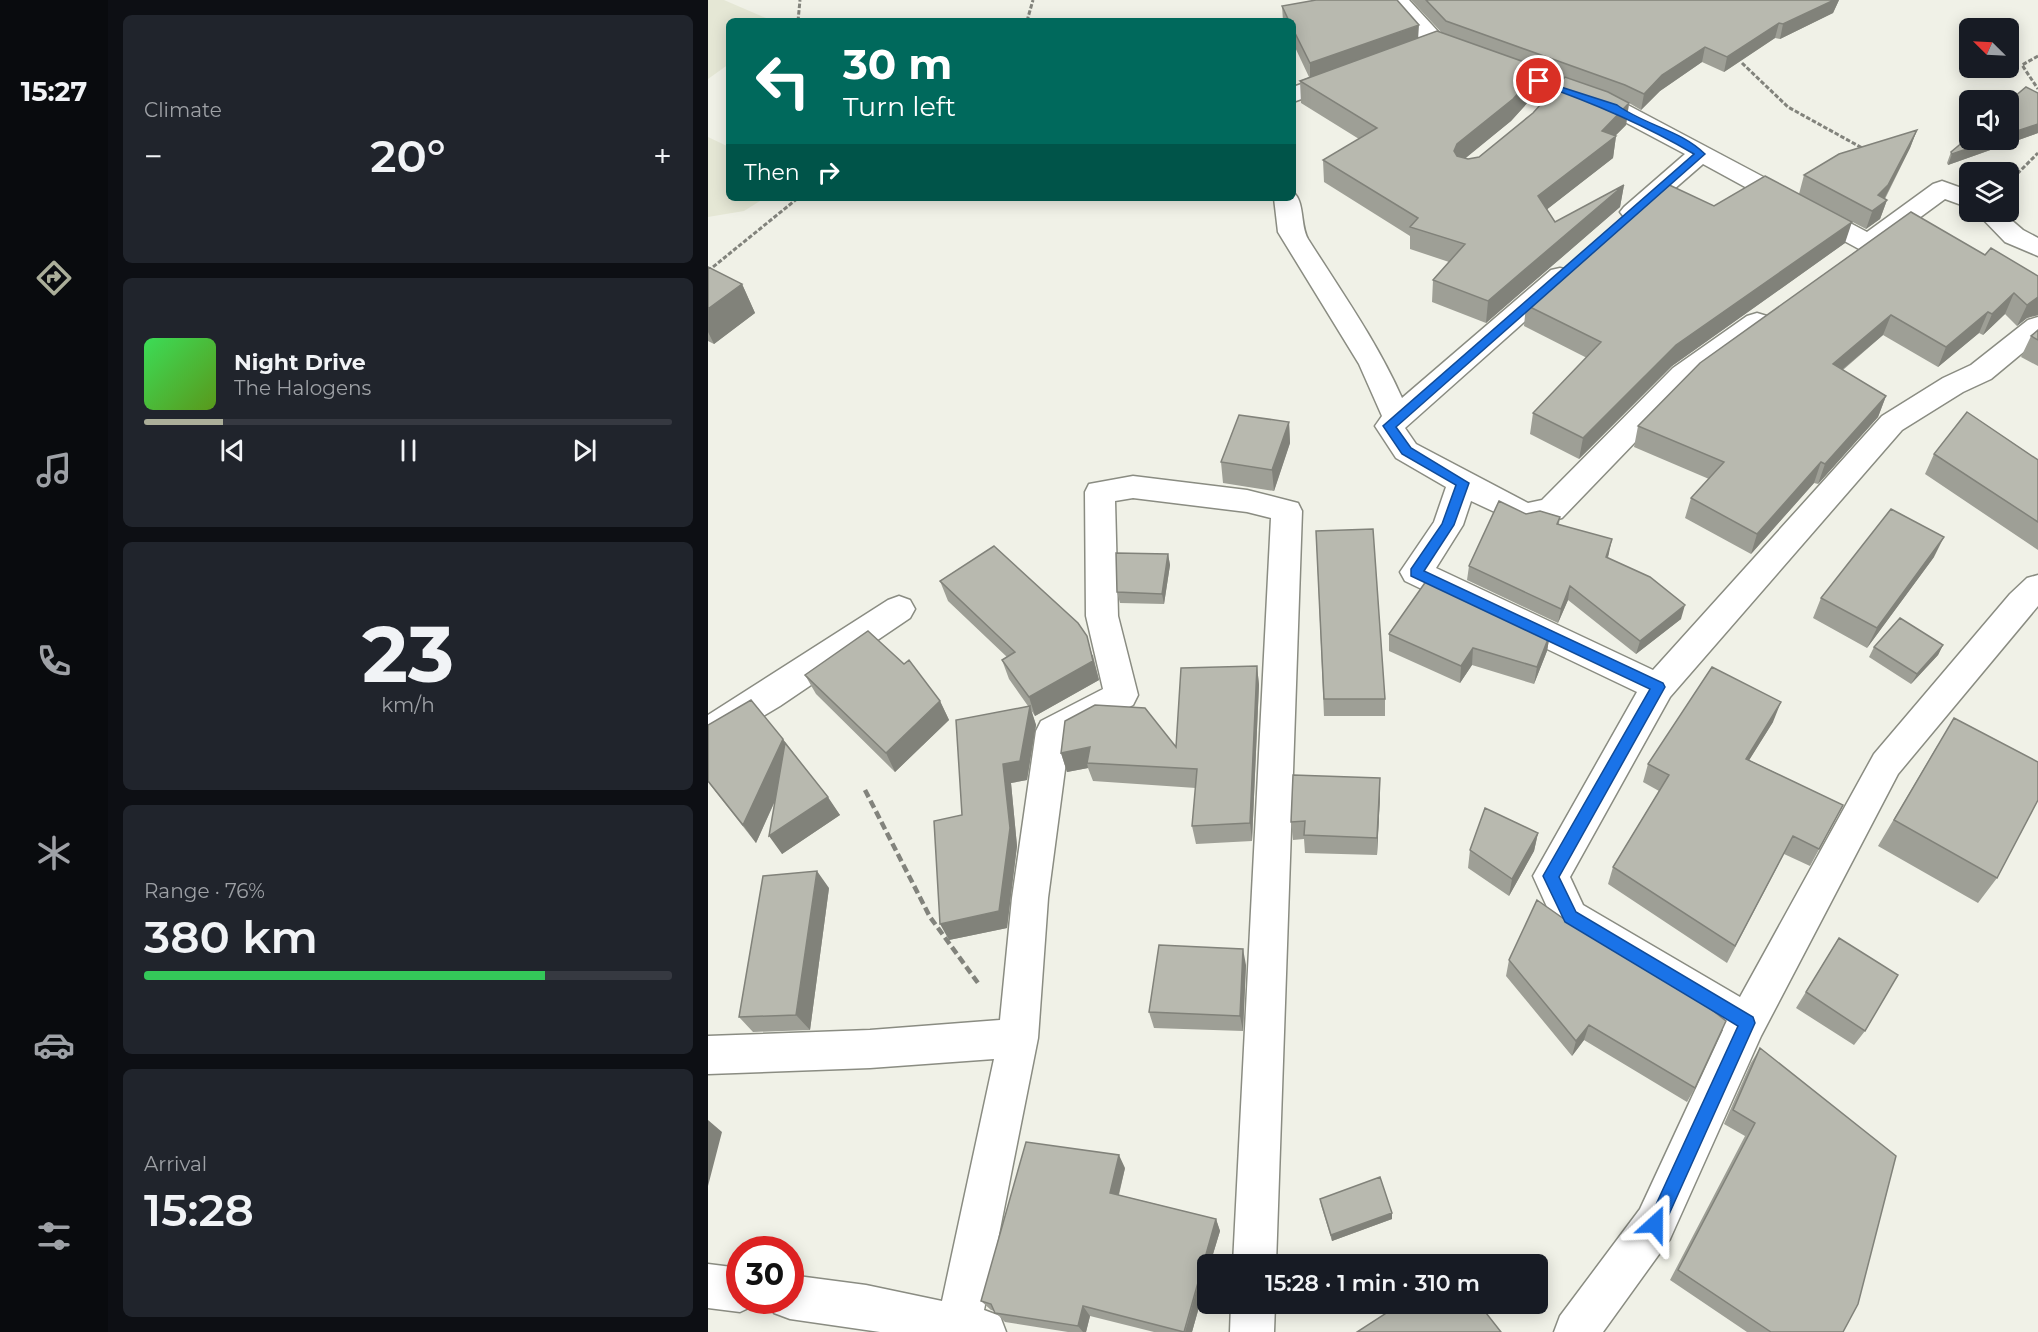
<!DOCTYPE html>
<meta charset="utf-8">
<style>
body{margin:0;font-family:Montserrat,sans-serif;background:#20242c;color:#f1f3f6;height:100vh;display:flex;flex-direction:column;font-size:22px;white-space:nowrap}
*{box-sizing:border-box;margin:0}
p{font-size:20px;color:#9ea1a6}
.icon{flex:none;width:33px;height:33px;fill:none;stroke:currentColor;stroke-width:2;stroke-linecap:round;stroke-linejoin:round}
.map{position:relative;flex:1;overflow:hidden}
.drawer{display:flex;flex-direction:column;gap:15px;padding:15px;background:#0d0f14;width:600px}
.drawer>*{flex:none}
.banner{position:absolute;left:18px;top:18px;width:570px;height:183px;border-radius:9px;box-shadow:0 3px 15px #0003;background:#00695c;color:#fff;overflow:hidden}
.needle{width:39px;rotate:294deg}
.tools{position:absolute;left:1251px;top:18px;display:grid;gap:12px}
.tools a{display:grid;place-items:center;width:60px;height:60px;border-radius:9px;background:#171b24;box-shadow:0 3px 15px #0003;font-size:30px}
.speed{position:absolute;left:18px;top:1236px;display:flex;gap:12px;font-size:30px;font-weight:700;text-align:center}
.speed>*{display:grid;place-content:center;width:78px;height:78px;border-radius:50%;background:#171b24;box-shadow:0 3px 15px #0003;line-height:1}
.speed .limit{border:9px solid #d22;background:#fff;color:#111}
.pin{position:absolute;display:grid;place-items:center;width:51px;height:51px;color:#fff;margin:-26px;border:3px solid #fff;border-radius:50%;box-shadow:0 2px 6px #0007}
.me{position:absolute;width:66px;margin:-33px;rotate:24deg;stroke-linejoin:round;filter:drop-shadow(0 0 4px #0008)}
.turn{display:flex;align-items:center;gap:21px;height:126px;padding:0 18px;font-size:27px}
.turn .icon{width:78px;height:78px;stroke-width:2.5}
.turn b{display:block;font-size:42px;line-height:51px}
.then{display:flex;align-items:center;height:57px;padding:0 18px;background:#0003;gap:12px;font-size:22px}
.big{font-size:45px;font-weight:600;line-height:1.1}
.drawer .tile{flex:1;display:flex;flex-direction:column;justify-content:center;gap:9px;min-width:0;padding:0 21px;border-radius:9px;background:#20242c}
.drawer .dial{align-items:center;gap:0}
.dial b{font-size:78px;line-height:1}
.song{display:flex;align-items:center;gap:18px}
.cover{width:72px;height:72px;border-radius:9px;background:linear-gradient(135deg,hsl(130 70% 55%),hsl(90 70% 35%))}
.played{height:6px;border-radius:3px;background:linear-gradient(90deg,#abae99 15%,#363941 15%)}
.keys{display:flex;justify-content:space-around;direction:ltr}
.heat{display:flex;justify-content:space-between;align-items:center;font-size:33px;direction:ltr}
.charge{height:9px;border-radius:4px;background:linear-gradient(90deg,#34c759 76%,#363941 0)}
.trip{position:absolute;left:489px;top:1254px;width:351px;height:60px;border-radius:9px;background:#171b24;box-shadow:0 3px 15px #0003;font-weight:600;line-height:60px;text-align:center}
main{display:flex;flex:1;min-height:0}
.dock{display:flex;flex-direction:column;width:108px;justify-content:space-around;align-items:center;background:#090b0e;color:#9ea1a6}
.dock .icon{width:42px;height:42px}
.dock .on{color:#abae99}
.dock b{font-size:27px;color:#f1f3f6}
.map>svg:first-child{display:block}
.built{fill:#e5e7d5}
.lines{fill:none;stroke-linecap:round;stroke-linejoin:round}
.minor-casing{stroke:#8a8c82;stroke-width:3}
.path-far1{stroke:#82837c;stroke-width:3;stroke-dasharray:4.5 2;stroke-linecap:butt}
.path{stroke:#82837c;stroke-width:4.5;stroke-dasharray:8 4;stroke-linecap:butt}
.minor{fill:#fff;fill-rule:evenodd}
.wall{fill:#9e9f96;fill-rule:evenodd}
.shaded-wall{fill:#81827a}
.building{fill:#b8b9af;stroke:#81827a;stroke-width:1.5}
.route{fill:#1a73e8;stroke:#114b97;stroke-width:1.5}
</style>
<main>
<nav class="dock">
<b>15:27</b>
<svg class="icon on" aria-label="directions" viewBox="0 0 24 24"><path d="M12 3l9 9-9 9-9-9zM9 14v-3h6M13 9l2 2-2 2"/></svg>
<svg class="icon" aria-label="music" viewBox="0 0 24 24"><path d="M9 18V5l10-2v13"/><circle cx="6" cy="18" r="3"/><circle cx="16" cy="16" r="3"/></svg>
<svg class="icon" aria-label="phone" viewBox="0 0 24 24"><path d="M5 4h4l2 5-3 2q2 4 5 5l2-3 5 2v4C11 20 4 13 5 4z"/></svg>
<svg class="icon" aria-label="climate" viewBox="0 0 24 24"><path d="M12 3v18M4 7l16 10M4 17L20 7"/></svg>
<svg class="icon" aria-label="car" viewBox="0 0 24 24"><path d="M5 17H2v-5l4-1 3-4h7l3 4 3 1v5h-3M9 17h6M6 11h13"/><circle cx="7" cy="17" r="2"/><circle cx="17" cy="17" r="2"/></svg>
<svg class="icon" aria-label="filters" viewBox="0 0 24 24"><path d="M4 7h16M4 17h16"/><circle cx="9" cy="7" r="2"/><circle cx="15" cy="17" r="2"/></svg>
</nav>
<section class="drawer">
<div class="tile"><p>Climate</p>
<div class="heat"><a>−</a><b class="big">20°</b><a>+</a></div>
</div>
<div class="tile">
<div class="song"><i class="cover"></i><div><b>Night Drive</b><p>The Halogens</p></div></div>
<div class="played"></div>
<div class="keys"><svg class="icon" aria-label="previous" viewBox="0 0 24 24"><path d="M18 5L8 12l10 7zM5 5v14"/></svg><svg class="icon" aria-label="pause" viewBox="0 0 24 24"><path d="M8 5v14M16 5v14"/></svg><svg class="icon" aria-label="next" viewBox="0 0 24 24"><path d="M6 5l10 7-10 7zM19 5v14"/></svg></div>
</div>
<div class="tile dial"><b>23</b><p>km/h</p></div>
<div class="tile"><p>Range · 76%</p><b class="big">380 km</b><div class="charge"></div></div>
<div class="tile"><p>Arrival</p><b class="big">15:28</b></div>
</section>
<div class="map">
<svg width="1330" height="1332" viewBox="0 0 1330 1332">
<rect width="100%" height="100%" fill="#f0f1e7"/>
<path class="built" d="M 0,0 L 16,0 L 65,21 L 21,21 L 21,64 L 0,79 Z
M 0,137 L 21,147 L 21,198 L 57,198 L 36,211 L 0,217 Z"/>
<g class="lines">
<g class="minor-casing">
<path id="minor" d="M 678,0 L 701,0 L 736,38 L 914,102 L 1159,232 L 1225,184 L 1234,181 L 1262,191 L 1262,208 L 1237,199 L 1169,249 L 1160,251 L 1151,249 L 995,164 L 934,217 L 925,220 L 916,217 L 912,212 L 916,207 L 977,154 L 898,112 L 720,48 Z
M 633,70 L 641,72 L 644,77 L 641,82 L 585,102 L 585,87 Z
M 585,192 C 597,202 592,225 600,239 C 633,291 669,342 694,398 L 843,270 L 852,268 L 861,270 L 865,276 L 861,282 L 697,428 L 708,444 L 820,503 L 834,500 L 965,368 L 1039,316 L 1049,313 L 1059,316 L 1063,322 L 1059,328 L 985,382 L 854,518 L 817,526 L 763,501 L 755,525 L 728,568 L 945,670 L 1174,416 L 1235,378 L 1263,365 L 1320,320 L 1330,317 L 1330,340 L 1283,379 L 1255,392 L 1194,430 L 962,697 L 862,877 L 875,905 L 1032,997 L 1166,754 L 1302,594 L 1319,578 L 1330,575 L 1330,606 L 1190,774 L 1053,1036 L 962,1239 L 895,1332 L 846,1332 L 852,1316 L 932,1209 L 1015,1030 L 849,929 L 825,876 L 929,692 L 697,581 L 692,572 L 726,522 L 738,487 L 688,458 L 667,426 L 674,416 L 651,364 L 570,232 L 566,198 L 585,198 Z
M 1268,212 L 1294,212 L 1315,230 L 1330,238 L 1330,256 L 1297,242 Z
M 425,476 L 539,490 L 590,503 L 594,511 L 568,1264 L 525,1264 L 563,518 L 539,512 L 425,498 L 407,501 L 410,616 L 430,695 L 425,705 L 361,739 L 340,898 L 330,1038 L 276,1310 L 292,1316 L 298,1332 L 172,1332 L 82,1319 L 66,1313 L 62,1300 L 82,1300 L 82,1275 L 158,1285 L 234,1301 L 286,1059 L 162,1068 L 0,1074 L 0,1036 L 162,1030 L 292,1020 L 304,898 L 328,731 L 333,721 L 395,689 L 378,616 L 377,492 L 381,484 Z
M 191,596 L 202,600 L 207,609 L 202,618 L 72,706 L 12,742 L 0,746 L 0,715 L 180,600 Z
M 0,1264 L 32,1268 L 32,1300 L 50,1300 L 47,1305 L 32,1312 L 0,1308 Z
M 523,1304 L 567,1304 L 566,1332 L 522,1332 Z"/>
</g>
<path class="path-far1" d="M 90,21 L 92,0
M 319,21 L 325,0
M 1330,56 L 1314,65 L 1330,89
M 1034,63 L 1080,107 L 1156,149
M 1300,183 L 1330,153
M 0,271 L 90,198"/>
<path class="path" d="M 157,790 L 222,917 L 270,983"/>
<use href="#minor" class="minor"/>
</g>
<path class="wall" d="M 703,0 L 1131,0 L 1125,13 L 1072,39 L 1067,38 L 1016,72 L 994,62 L 952,91 L 933,110 L 921,103 L 918,125 L 907,136 L 908,136 L 905,158 L 839,209 L 847,222 L 916,185 L 912,207 L 778,323 L 724,302 L 725,280 L 741,262 L 702,249 L 702,236 L 616,182 L 615,160 L 651,139 L 593,103 L 592,81 L 601,77 L 585,43 L 585,21 L 575,21 L 574,6 L 710,38 L 735,34 ZM 833,71 L 856,79 L 825,113 L 771,157 L 760,159 L 757,158 L 803,121 L 831,90 Z
M 1330,93 L 1330,133 L 1240,165 L 1239,163 L 1243,152 Z
M 1209,130 L 1202,148 L 1177,199 L 1179,200 L 1172,219 L 1158,229 L 1091,194 L 1096,175 Z
M 1006,206 L 1137,243 L 964,366 L 871,459 L 822,434 L 825,413 L 879,358 L 816,326 L 818,305 Z
M 1277,255 L 1330,276 L 1330,315 L 1319,318 L 1309,326 L 1297,314 L 1275,335 L 1271,333 L 1230,367 L 1175,335 L 1135,370 L 1178,396 L 1170,417 L 1110,484 L 1106,483 L 1043,554 L 977,518 L 983,498 L 1001,479 L 926,447 L 930,426 Z
M 0,267 L 34,284 L 47,313 L 6,344 L 0,341 Z
M 1330,330 L 1330,366 L 1313,357 L 1323,336 Z
M 581,422 L 582,443 L 566,491 L 515,483 L 513,462 Z
M 1226,454 L 1330,460 L 1330,550 L 1217,474 Z
M 818,514 L 852,517 L 851,524 L 901,553 L 900,558 L 973,619 L 928,654 L 860,600 L 850,623 L 759,580 L 761,566 Z
M 608,531 L 677,699 L 677,716 L 616,716 Z
M 460,554 L 462,565 L 456,604 L 412,603 L 409,592 Z
M 1226,557 L 1159,648 L 1105,618 L 1113,598 Z
M 232,581 L 385,655 L 391,680 L 327,716 L 323,710 L 328,725 L 319,780 L 303,783 L 309,846 L 299,928 L 241,940 L 254,815 L 320,706 L 301,679 L 294,660 L 299,657 L 240,601 Z
M 681,634 L 842,634 L 839,651 L 826,684 L 764,665 L 752,683 L 681,651 Z
M 1235,645 L 1230,655 L 1203,684 L 1161,657 L 1166,647 Z
M 549,666 L 551,685 L 544,841 L 488,844 L 484,826 L 488,788 L 385,781 L 380,768 L 359,772 L 353,753 L 468,747 Z
M 97,675 L 232,701 L 241,720 L 187,772 L 108,694 Z
M 1065,722 L 1041,760 L 1135,805 L 1102,866 L 1076,854 L 1019,963 L 900,884 L 905,867 L 951,791 L 935,782 L 940,764 Z
M 0,725 L 75,739 L 132,815 L 74,854 L 68,799 L 48,843 L 0,782 Z
M 1229,746 L 1289,878 L 1270,903 L 1170,846 Z
M 672,796 L 669,855 L 597,853 L 596,839 L 585,840 L 583,822 Z
M 830,833 L 826,851 L 801,896 L 760,868 L 762,850 Z
M 121,888 L 102,1030 L 45,1032 L 31,1017 Z
M 1131,938 L 1157,1031 L 1146,1045 L 1088,1008 Z
M 801,960 L 987,1088 L 979,1102 L 876,1040 L 864,1056 L 798,976 Z
M 538,965 L 535,1031 L 446,1028 L 441,1012 Z
M 1052,1048 L 1135,1332 L 1039,1332 L 962,1280 L 1037,1136 L 1016,1124 L 1043,1063 Z
M 417,1168 L 411,1195 L 508,1219 L 512,1231 L 502,1264 L 500,1264 L 500,1275 L 484,1332 L 446,1332 L 382,1316 L 378,1332 L 360,1332 L 297,1322 L 286,1311 L 283,1310 L 273,1301 Z
M 612,1199 L 684,1213 L 684,1219 L 624,1241 L 613,1205 Z"/>
<path class="shaded-wall" d="M 1126,0 L 1131,0 L 1125,13 L 1072,39 L 1075,24 Z
M 1071,23 L 1067,38 L 1016,72 L 1019,57 Z
M 711,25 L 710,40 L 602,79 L 602,63 Z
M 997,47 L 994,62 L 952,91 L 933,110 L 936,94 L 954,75 Z
M 833,68 L 831,90 L 803,121 L 748,166 L 746,151 L 749,144 Z
M 921,103 L 918,125 L 903,140 L 908,136 L 905,158 L 828,218 L 830,196 Z
M 1330,124 L 1330,133 L 1240,165 L 1244,154 L 1285,140 L 1300,140 L 1300,134 Z
M 1209,130 L 1202,148 L 1174,203 L 1179,200 L 1172,219 L 1158,229 L 1170,195 Z
M 916,185 L 912,207 L 778,323 L 780,301 Z
M 1144,222 L 1137,243 L 964,366 L 871,459 L 875,438 L 968,345 Z
M 34,284 L 47,313 L 6,344 L 0,332 L 0,309 Z
M 1306,293 L 1297,314 L 1275,335 L 1284,314 Z
M 1330,297 L 1330,315 L 1319,318 L 1309,326 L 1319,305 Z
M 1280,312 L 1271,333 L 1230,367 L 1238,347 Z
M 1183,315 L 1175,335 L 1117,384 L 1125,364 Z
M 1178,396 L 1170,417 L 1110,484 L 1117,464 Z
M 581,422 L 582,443 L 566,491 L 564,470 Z
M 1113,462 L 1106,483 L 1043,554 L 1049,534 Z
M 1236,537 L 1226,557 L 1159,648 L 1169,628 Z
M 904,539 L 901,553 L 895,571 L 898,557 Z
M 460,554 L 462,565 L 456,604 L 454,594 Z
M 862,586 L 860,600 L 850,623 L 853,609 Z
M 977,605 L 973,619 L 928,654 L 932,641 Z
M 842,634 L 839,651 L 826,684 L 829,667 Z
M 379,636 L 391,680 L 327,716 L 321,697 Z
M 1235,645 L 1230,655 L 1203,684 L 1209,674 Z
M 765,648 L 764,665 L 752,683 L 753,666 Z
M 549,666 L 551,685 L 544,841 L 542,823 Z
M 232,701 L 241,720 L 187,772 L 178,753 Z
M 1073,702 L 1065,722 L 1030,778 L 1038,759 Z
M 322,706 L 328,725 L 319,780 L 303,783 L 309,846 L 299,928 L 241,940 L 232,924 L 295,764 Z
M 75,739 L 86,758 L 48,843 L 35,825 Z
M 382,747 L 379,763 L 380,768 L 359,772 L 353,753 Z
M 672,778 L 672,796 L 669,855 L 669,838 Z
M 120,797 L 132,815 L 74,854 L 61,836 Z
M 830,833 L 826,851 L 801,896 L 804,879 Z
M 109,871 L 121,888 L 102,1030 L 88,1015 Z
M 535,949 L 538,965 L 535,1031 L 532,1016 Z
M 881,1025 L 876,1040 L 864,1056 L 868,1041 Z
M 0,1120 L 14,1132 L 0,1186 Z
M 411,1155 L 417,1168 L 408,1205 L 402,1193 Z
M 684,1213 L 684,1219 L 624,1241 L 623,1235 Z
M 508,1219 L 512,1231 L 502,1264 L 500,1264 L 500,1275 L 484,1332 L 477,1332 Z
M 375,1306 L 382,1316 L 378,1332 L 375,1332 L 370,1326 Z"/>
<path class="building" d="M 608,0 L 689,0 L 711,25 L 602,63 L 585,29 L 585,21 L 581,21 L 574,6 Z
M 718,0 L 1126,0 L 1075,24 L 1071,23 L 1019,57 L 997,47 L 954,75 L 936,94 L 917,85 L 738,21 Z
M 729,31 L 833,68 L 805,99 L 749,144 L 746,151 L 749,156 L 760,159 L 771,157 L 825,113 L 857,77 L 900,92 L 921,103 L 894,131 L 908,136 L 830,196 L 847,222 L 916,185 L 780,301 L 725,280 L 757,244 L 702,227 L 710,218 L 615,160 L 669,128 L 592,81 Z
M 1318,87 L 1330,93 L 1330,124 L 1300,134 L 1300,102 Z
M 1209,130 L 1180,185 L 1170,195 L 1179,200 L 1164,211 L 1096,175 L 1131,154 Z
M 1262,136 L 1262,140 L 1285,140 L 1244,154 L 1243,152 Z
M 1057,176 L 1144,222 L 968,345 L 875,438 L 825,413 L 893,342 L 818,305 L 957,183 L 1006,206 Z
M 1203,212 L 1277,255 L 1283,248 L 1330,276 L 1330,297 L 1319,305 L 1306,293 L 1284,314 L 1280,312 L 1238,347 L 1183,315 L 1125,364 L 1178,396 L 1117,464 L 1113,462 L 1049,534 L 983,498 L 1016,462 L 930,426 L 992,363 Z
M 0,267 L 34,284 L 0,309 Z
M 1330,330 L 1330,340 L 1323,336 Z
M 1259,412 L 1330,460 L 1330,522 L 1226,454 Z
M 531,415 L 581,422 L 564,470 L 513,462 Z
M 791,501 L 818,514 L 832,511 L 852,517 L 849,524 L 904,539 L 898,557 L 942,577 L 977,605 L 932,641 L 862,586 L 853,609 L 761,566 Z
M 1183,509 L 1236,537 L 1169,628 L 1113,598 Z
M 665,529 L 677,699 L 616,699 L 608,531 Z
M 286,546 L 370,623 L 379,636 L 385,661 L 321,697 L 294,660 L 307,652 L 232,581 Z
M 408,553 L 460,554 L 454,594 L 409,592 Z
M 721,577 L 842,634 L 829,667 L 765,648 L 753,666 L 681,634 Z
M 1192,618 L 1235,645 L 1209,674 L 1166,647 Z
M 160,631 L 196,664 L 201,660 L 232,701 L 178,753 L 97,675 Z
M 549,666 L 542,823 L 484,826 L 489,769 L 379,763 L 382,747 L 353,753 L 357,721 L 387,705 L 437,708 L 468,747 L 473,668 Z
M 1004,667 L 1073,702 L 1038,759 L 1135,805 L 1111,849 L 1085,836 L 1027,946 L 905,867 L 961,775 L 940,764 Z
M 43,700 L 75,739 L 35,825 L 0,781 L 0,725 Z
M 322,706 L 312,761 L 295,764 L 302,828 L 291,911 L 232,924 L 226,821 L 254,815 L 248,720 Z
M 1246,718 L 1330,762 L 1330,800 L 1289,878 L 1186,820 Z
M 77,743 L 120,797 L 61,836 Z
M 585,775 L 672,778 L 669,838 L 596,835 L 597,821 L 583,822 Z
M 777,808 L 830,833 L 804,879 L 762,850 Z
M 109,871 L 88,1015 L 31,1017 L 55,876 Z
M 829,900 L 869,928 L 870,925 L 984,994 L 1018,1021 L 987,1088 L 881,1025 L 868,1041 L 801,960 Z
M 1131,938 L 1190,975 L 1157,1031 L 1098,992 Z
M 451,945 L 535,949 L 532,1016 L 441,1012 Z
M 1052,1048 L 1188,1156 L 1150,1304 L 1135,1332 L 1063,1332 L 970,1270 L 1047,1123 L 1025,1110 Z
M 318,1142 L 411,1155 L 402,1193 L 508,1219 L 476,1332 L 375,1306 L 370,1326 L 287,1313 L 283,1304 L 273,1301 Z
M 672,1177 L 684,1213 L 623,1235 L 612,1199 Z
M 689,1304 L 771,1304 L 793,1332 L 649,1332 L 677,1314 Z"/>
<path class="route" d="M 828,79 L 909,105 C 936,125 973,130 997,154 L 688,427 L 703,448 L 761,483 L 746,525 L 716,571 L 955,683 L 957,687 L 851,877 L 868,912 L 1045,1017 L 1047,1023 L 954,1230 L 947,1233 L 941,1230 L 939,1224 L 1030,1026 L 857,922 L 835,876 L 942,689 L 703,576 L 703,569 L 734,524 L 748,485 L 694,454 L 675,426 L 986,154 C 935,124 883,102 828,83 Z"/>
</svg>
<div class="tools">
<a><svg class="needle" viewBox="-14 -14 28 28"><path d="M0-13l5 13h-10z" fill="#e53935"/><path d="M0 13l5-13h-10z" fill="#9ea1a6"/></svg></a>
<a><svg class="icon" aria-label="sound" viewBox="0 0 24 24"><path d="M4 9h4l5-4v14l-5-4H4zM17 9q2 3 0 6"/></svg></a>
<a><svg class="icon" aria-label="layers" viewBox="0 0 24 24"><path d="M12 4l9 5-9 5-9-5zM3 14l9 5 9-5"/></svg></a>
</div>
<div class="speed"><div class="limit">30</div></div>
<div class="pin" style="left:831px;top:81px;background:#d93025"><svg class="icon" aria-label="arrive" viewBox="0 0 24 24"><path d="M6 21V4h12l-3 4 3 4H6"/></svg></div>
<svg class="me" style="left:947px;top:1224px" viewBox="-20 -20 40 40"><path d="M0-17L14 15 0 8-14 15z" fill="#1a73e8" stroke="#fff" stroke-width="4"/></svg>
<div class="trip">15:28 · 1 min · 310 m</div>
<div class="banner">
<div class="turn"><svg class="icon" aria-label="left" viewBox="0 0 24 24"><path d="M17 20v-9H6M10 6l-5 5 5 5"/></svg><div><b>30 m</b>Turn left</div></div>
<div class="then">Then<svg class="icon" aria-label="right" viewBox="0 0 24 24"><path d="M7 20v-9h11M14 6l5 5-5 5"/></svg></div>
</div>
</div>
</main>
